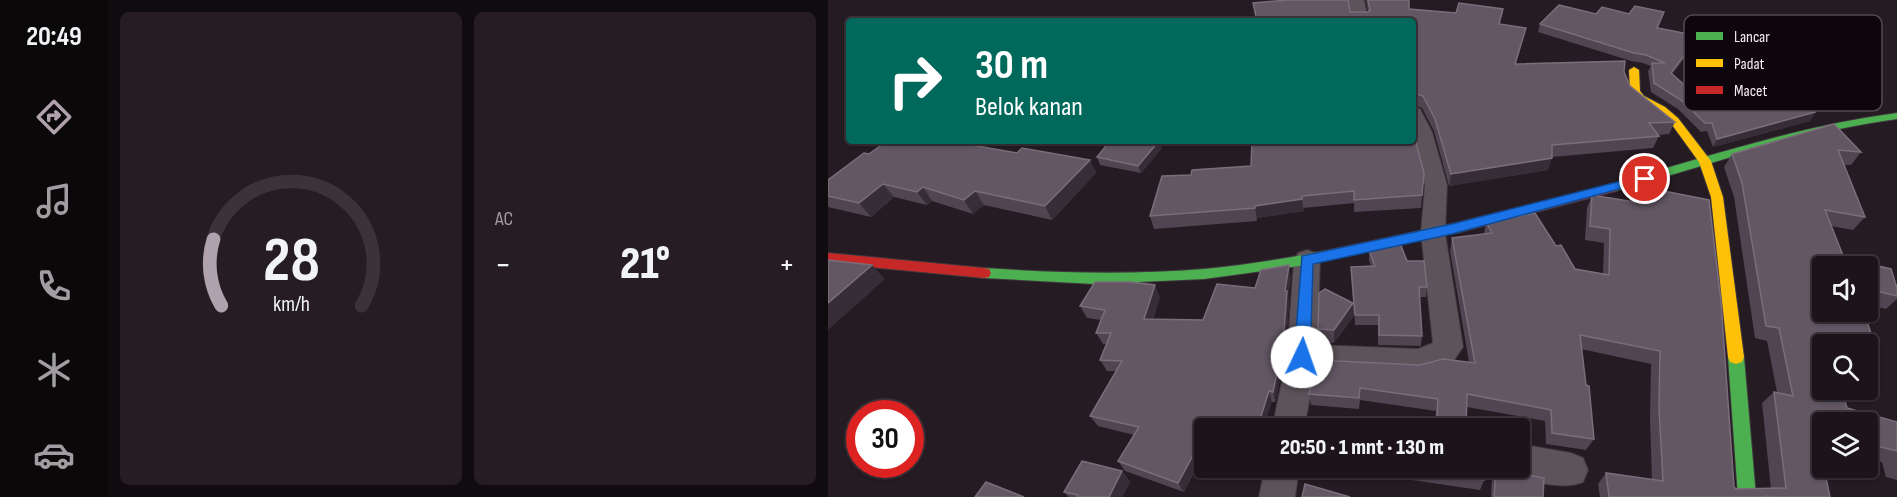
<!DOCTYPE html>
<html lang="id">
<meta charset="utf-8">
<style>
body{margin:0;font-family:"Sofia Sans Condensed",sans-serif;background:#251d23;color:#f1f3f6;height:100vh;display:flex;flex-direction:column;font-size:22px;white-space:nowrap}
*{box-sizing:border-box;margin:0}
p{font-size:20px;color:#a09ea2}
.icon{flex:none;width:33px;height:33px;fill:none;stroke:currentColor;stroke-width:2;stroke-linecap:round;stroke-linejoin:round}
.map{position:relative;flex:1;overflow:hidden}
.side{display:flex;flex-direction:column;gap:12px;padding:12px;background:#0f0b0e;width:720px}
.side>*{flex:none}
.banner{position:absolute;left:18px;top:18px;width:570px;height:126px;border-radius:6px;box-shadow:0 2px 4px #0004,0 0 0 2px #3a3339;background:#00695c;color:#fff;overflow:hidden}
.controls{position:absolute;left:984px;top:256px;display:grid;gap:12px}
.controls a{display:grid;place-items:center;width:66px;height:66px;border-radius:6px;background:#1c141a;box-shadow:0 2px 4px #0004,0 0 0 2px #3a3339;font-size:30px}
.speed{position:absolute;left:18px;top:400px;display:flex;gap:12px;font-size:30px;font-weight:700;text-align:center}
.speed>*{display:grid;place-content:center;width:78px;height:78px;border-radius:50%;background:#1c141a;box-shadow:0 2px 4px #0004,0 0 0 2px #3a3339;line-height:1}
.speed .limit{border:9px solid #d22;background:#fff;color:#111}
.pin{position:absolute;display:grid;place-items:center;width:51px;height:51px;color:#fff;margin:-26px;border:3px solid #fff;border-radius:50%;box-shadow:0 2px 6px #0007}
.me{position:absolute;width:66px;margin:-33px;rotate:3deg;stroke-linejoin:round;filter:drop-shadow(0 0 4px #0008)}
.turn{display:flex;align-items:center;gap:21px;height:126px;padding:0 30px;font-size:27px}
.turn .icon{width:78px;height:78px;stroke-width:2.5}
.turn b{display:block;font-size:42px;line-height:51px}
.big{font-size:45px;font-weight:800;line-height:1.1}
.side .card{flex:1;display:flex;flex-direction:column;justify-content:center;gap:9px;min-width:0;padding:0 21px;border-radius:9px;background:#251d23}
.side .dial{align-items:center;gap:0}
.dial svg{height:156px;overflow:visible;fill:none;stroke:#3a3339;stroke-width:7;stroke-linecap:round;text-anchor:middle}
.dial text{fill:#f1f3f6;stroke:none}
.heat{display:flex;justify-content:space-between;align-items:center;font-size:33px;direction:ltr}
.side .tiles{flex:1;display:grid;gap:12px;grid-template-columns:repeat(2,1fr)}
.trip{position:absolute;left:366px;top:418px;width:336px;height:60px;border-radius:6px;background:#1c141a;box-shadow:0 2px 4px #0004,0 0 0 2px #3a3339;font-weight:800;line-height:60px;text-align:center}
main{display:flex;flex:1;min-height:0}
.dock{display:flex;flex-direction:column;width:108px;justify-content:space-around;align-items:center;background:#0b080a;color:#a09ea2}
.dock .icon{width:42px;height:42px}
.dock .current{color:#afa2ac}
.dock b{font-size:27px;color:#f1f3f6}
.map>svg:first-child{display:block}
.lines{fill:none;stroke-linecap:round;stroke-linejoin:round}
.street-casing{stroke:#40383e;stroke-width:2}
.fast-casing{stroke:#40383e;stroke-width:2}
.slow-casing{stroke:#40383e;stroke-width:2}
.jam-casing{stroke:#40383e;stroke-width:2}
.street{fill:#5c545a;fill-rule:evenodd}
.fast{fill:#4caf50;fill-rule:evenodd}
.slow{fill:#ffc107;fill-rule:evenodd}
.jam{fill:#c62828;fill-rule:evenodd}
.wall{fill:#504551}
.shaded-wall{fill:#372d37}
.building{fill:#625763;stroke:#7a6e7a;stroke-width:1.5}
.route{fill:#1a73e8;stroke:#114b97;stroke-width:1.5}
.key{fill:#0d060c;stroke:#544b52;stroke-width:1.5}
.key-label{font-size:16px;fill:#f9ebf6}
</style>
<main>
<nav class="dock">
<b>20:49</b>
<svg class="icon current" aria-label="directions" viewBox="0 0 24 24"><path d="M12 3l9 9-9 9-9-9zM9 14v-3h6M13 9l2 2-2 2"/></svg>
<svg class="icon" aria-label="music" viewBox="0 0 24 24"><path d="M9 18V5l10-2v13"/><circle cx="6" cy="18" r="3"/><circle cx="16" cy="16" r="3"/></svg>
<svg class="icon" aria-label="phone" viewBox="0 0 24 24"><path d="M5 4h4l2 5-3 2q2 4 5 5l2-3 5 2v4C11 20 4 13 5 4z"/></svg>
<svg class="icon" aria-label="climate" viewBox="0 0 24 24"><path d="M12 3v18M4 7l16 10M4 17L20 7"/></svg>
<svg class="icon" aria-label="car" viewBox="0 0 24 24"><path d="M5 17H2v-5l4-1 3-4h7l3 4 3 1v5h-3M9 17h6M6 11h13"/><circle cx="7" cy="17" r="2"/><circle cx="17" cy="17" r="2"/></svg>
</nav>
<section class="side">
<div class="tiles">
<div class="card dial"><svg viewBox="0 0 100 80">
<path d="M14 69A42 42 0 1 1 86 69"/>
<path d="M14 69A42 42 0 0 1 10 35" stroke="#afa2ac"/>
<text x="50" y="56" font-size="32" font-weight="700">28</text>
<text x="50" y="72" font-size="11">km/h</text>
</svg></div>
<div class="card"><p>AC</p>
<div class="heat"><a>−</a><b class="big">21°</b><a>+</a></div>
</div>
</div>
</section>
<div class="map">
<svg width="1069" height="497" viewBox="0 0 1069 497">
<rect width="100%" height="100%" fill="#251b23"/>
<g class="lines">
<g class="street-casing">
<path id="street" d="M 520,0 L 536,0 L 540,21 L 524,21 Z
M 585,107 L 592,109 L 604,132 L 619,185 L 617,233 L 635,347 L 622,366 L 590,375 L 487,370 L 476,429 L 444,429 L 459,357 L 466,260 L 470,253 L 479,250 L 488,253 L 492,260 L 489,345 L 590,349 L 605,343 L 593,233 L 597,185 L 585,138 Z
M 692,444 L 743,453 L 755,458 L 760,470 L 755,482 C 734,491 701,481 680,473 L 678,468 L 692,468 Z
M 437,468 L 471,468 L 467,497 L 431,497 Z"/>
</g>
<g class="fast-casing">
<path id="fast" d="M 1069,113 L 1069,119 C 971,132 879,166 784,192 L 778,188 L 780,185 C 876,158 970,126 1069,113 Z
M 628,223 L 633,225 L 635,228 L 633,231 L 471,266 L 376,279 L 266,284 L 156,278 L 151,277 L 149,273 L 151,269 L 156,268 C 229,273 302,275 376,269 C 461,261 544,241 628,223 Z
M 908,350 L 914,352 L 916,357 L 928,497 L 910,497 L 900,357 L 902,352 Z"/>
</g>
<g class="slow-casing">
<path id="slow" d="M 806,67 L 811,70 L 812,91 L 816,96 L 837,107 L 850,118 L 883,161 L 895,197 L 916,357 L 914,362 L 908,364 L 902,362 L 900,357 L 883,197 L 871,162 L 842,122 L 829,111 L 808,100 L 802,91 L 801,70 Z"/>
</g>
<g class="jam-casing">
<path id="jam" d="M 784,184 L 790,188 L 788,191 L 628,233 L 621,228 L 628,223 Z
M 0,253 L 156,268 L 161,269 L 163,273 L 161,277 L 156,278 L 0,263 Z"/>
</g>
<use href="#street" class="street"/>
<use href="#fast" class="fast"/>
<use href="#slow" class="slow"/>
<use href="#jam" class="jam"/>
</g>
<path class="wall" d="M 538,0 L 581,0 L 581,9 L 698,28 L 688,64 L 796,72 L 802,86 L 847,122 L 841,134 L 830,135 L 831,136 L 825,148 L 724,157 L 720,170 L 621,186 L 606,131 L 594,108 L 585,105 L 585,76 L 586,76 L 585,21 L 428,21 L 425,3 L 522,12 L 540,12 Z
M 768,14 L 871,36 L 867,43 L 845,74 L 871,98 L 940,96 L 987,112 L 982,121 L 885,147 L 879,131 L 873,132 L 850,109 L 823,92 L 820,71 L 823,66 L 815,63 L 803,61 L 710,32 L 712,24 Z
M 1006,124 L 1033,152 L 1023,165 L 1016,165 L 1037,217 L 1025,230 L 1003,226 L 1016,258 L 1063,269 L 1069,288 L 1069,299 L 1058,309 L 1040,305 L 1040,267 L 994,267 L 994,312 L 1036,312 L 1048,349 L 1040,356 L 1040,345 L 994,345 L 994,390 L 1014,390 L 1019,408 L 1069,422 L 1069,480 L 1058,477 L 1054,462 L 1040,459 L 1040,423 L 994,423 L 994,448 L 991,447 L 994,463 L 994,468 L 996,468 L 1002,497 L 772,497 L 770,484 L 778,473 L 824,480 L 822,420 L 823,364 L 753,349 L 758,385 L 761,386 L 766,439 L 758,450 L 718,444 L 717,421 L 639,407 L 638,429 L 607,429 L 608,411 L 532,400 L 531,409 L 483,405 L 481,394 L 488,360 L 592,365 L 615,359 L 641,362 L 622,251 L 624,238 L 656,234 L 658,222 L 707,213 L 728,246 L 733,245 L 747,269 L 775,274 L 776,243 L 757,240 L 759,208 L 764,195 L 814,203 L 814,201 L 820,188 L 881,200 L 893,301 L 906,487 L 908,489 L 943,489 L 934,403 L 946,392 L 949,392 L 939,341 L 927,338 L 906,197 L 896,167 L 904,154 Z
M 59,141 L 127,141 L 126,142 L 189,153 L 262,160 L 268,173 L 224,220 L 156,205 L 145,214 L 104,201 L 99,205 L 66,197 L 43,217 L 0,207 L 0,180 L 41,154 Z
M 334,148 L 313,173 L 272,165 L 269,157 Z
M 423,166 L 596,173 L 593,208 L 526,212 L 526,203 L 475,208 L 476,211 L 429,218 L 429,221 L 326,229 L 322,216 L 363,175 Z
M 541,250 L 579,261 L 599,287 L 598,297 L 591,297 L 594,336 L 593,346 L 550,345 L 550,325 L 527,325 L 526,306 L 526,316 L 506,343 L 491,343 L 490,329 L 525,302 L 523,267 L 543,266 L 541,260 Z
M 463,277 L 460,296 L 461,303 L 457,357 L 447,402 L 444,402 L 376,429 L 376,453 L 356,492 L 297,471 L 290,461 L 306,435 L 270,426 L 262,416 L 288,371 L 279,371 L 272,360 L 279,344 L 275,344 L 268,333 L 273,320 L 259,318 L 252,306 L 332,297 L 325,319 L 375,320 L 427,288 Z
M 578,468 L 656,468 L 656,480 L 652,490 L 577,479 Z
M 668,469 L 715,497 L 663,497 L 664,478 Z
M 294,471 L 302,482 L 294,497 L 241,497 L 236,492 Z"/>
<path class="shaded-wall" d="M 698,28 L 695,39 L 685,76 L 687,64 Z
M 871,36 L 867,43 L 840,81 L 843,73 Z
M 987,112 L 982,121 L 885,147 L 889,139 Z
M 331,141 L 332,141 L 334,148 L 313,173 L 310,166 Z
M 724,158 L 720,170 L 621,186 L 623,174 Z
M 262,160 L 268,173 L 224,220 L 217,206 Z
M 55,184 L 66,197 L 43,217 L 31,203 Z
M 95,187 L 104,201 L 99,205 L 89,192 Z
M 147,191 L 156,205 L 145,214 L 136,200 Z
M 474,199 L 476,211 L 429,218 L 429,221 L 427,206 Z
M 44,265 L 57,279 L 0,330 L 0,303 Z
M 461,265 L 463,277 L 460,296 L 461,303 L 457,357 L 447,402 L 445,392 L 457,291 Z
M 327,285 L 332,297 L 321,331 L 316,319 Z
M 525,303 L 526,316 L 506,343 L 506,330 Z
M 441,391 L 444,402 L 435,429 L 429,429 Z
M 376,435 L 376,453 L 356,492 L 350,483 Z
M 294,471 L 302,482 L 294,497 L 281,497 Z"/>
<path class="building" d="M 459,0 L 520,0 L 522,12 L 540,12 L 542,10 L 540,0 L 581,0 L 581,9 L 628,13 L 631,3 L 675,9 L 671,24 L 698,28 L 687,64 L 797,61 L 796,72 L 802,86 L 847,122 L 821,123 L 831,136 L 724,145 L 724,158 L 623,174 L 607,119 L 595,96 L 586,93 L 585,94 L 585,76 L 587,76 L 587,36 L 585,36 L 585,21 L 429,21 L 425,3 Z
M 731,5 L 768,14 L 774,7 L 801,14 L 807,6 L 836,12 L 829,28 L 871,36 L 843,73 L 871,98 L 940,93 L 940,96 L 972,96 L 987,112 L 889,139 L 884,123 L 877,123 L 853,100 L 826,83 L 824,63 L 837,63 L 818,55 L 806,53 L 712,24 Z
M 1006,124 L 1033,152 L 1010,150 L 1037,217 L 997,210 L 1016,258 L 1063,269 L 1069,288 L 1069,296 L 1040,289 L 1040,267 L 994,267 L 994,312 L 1036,312 L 1048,349 L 1040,347 L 1040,345 L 1029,345 L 999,338 L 1001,345 L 994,345 L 994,390 L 1014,390 L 1019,408 L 1069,422 L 1069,451 L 1040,444 L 1040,423 L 994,423 L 994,433 L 988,432 L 994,463 L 994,468 L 996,468 L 1002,497 L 942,497 L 938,496 L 938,497 L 781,497 L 778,473 L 835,481 L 831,408 L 832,351 L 752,335 L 758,385 L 761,386 L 766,439 L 724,433 L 723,410 L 639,394 L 638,429 L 608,429 L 610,399 L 532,388 L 531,398 L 481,394 L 488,360 L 592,365 L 615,359 L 647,363 L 624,238 L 664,233 L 658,222 L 707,213 L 728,246 L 733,245 L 747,269 L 781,275 L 782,229 L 762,226 L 764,195 L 820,204 L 820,188 L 881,200 L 893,301 L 906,487 L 908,489 L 958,488 L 946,392 L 965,396 L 951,328 L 938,326 L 914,183 L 904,154 Z
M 585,131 L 596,173 L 594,195 L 526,200 L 526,191 L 474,196 L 474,199 L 427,206 L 427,208 L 322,216 L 334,176 L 363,175 L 364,170 L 423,166 L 424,141 L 585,141 Z
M 59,141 L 121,141 L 189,153 L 194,148 L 262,160 L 217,206 L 147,191 L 136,200 L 95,187 L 89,192 L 55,184 L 31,203 L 0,196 L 0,180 L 36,153 L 41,154 Z
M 282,141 L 331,141 L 310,166 L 269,157 Z
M 572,243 L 579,261 L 596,261 L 599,287 L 591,287 L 594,336 L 551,335 L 551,315 L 527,315 L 523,267 L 547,266 L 541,250 Z
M 0,260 L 44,265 L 0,303 Z
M 461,265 L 457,291 L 459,291 L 455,345 L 445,392 L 441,391 L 429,429 L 376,429 L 376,435 L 350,483 L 290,461 L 311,427 L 262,416 L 294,361 L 272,360 L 283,333 L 268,333 L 277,310 L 252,306 L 267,282 L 303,282 L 327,285 L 316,319 L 375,320 L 389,284 L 427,288 L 433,270 Z
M 497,289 L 525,303 L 506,330 L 490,329 L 491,293 Z
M 254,461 L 294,471 L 281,497 L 249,497 L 250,495 L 236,492 Z
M 578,468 L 656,468 L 656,480 L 578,469 Z
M 668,469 L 716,478 L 715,497 L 666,497 Z
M 158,482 L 196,497 L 147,497 Z
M 477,484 L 522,497 L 474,497 Z"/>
<path class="route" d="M 817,175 L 821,176 L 821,181 L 624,234 L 485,264 L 482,357 L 480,362 L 474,364 L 469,362 L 466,357 L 474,256 L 624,224 Z"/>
<rect x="856" y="15" width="198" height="96" rx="9" class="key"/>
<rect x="868" y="32" width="27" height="8" fill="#4caf50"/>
<rect x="868" y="59" width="27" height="8" fill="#ffc107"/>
<rect x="868" y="86" width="27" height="8" fill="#c62828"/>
<g class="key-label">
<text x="906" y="42">Lancar</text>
<text x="906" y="69">Padat</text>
<text x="906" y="96">Macet</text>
</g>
</svg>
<div class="controls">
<a><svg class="icon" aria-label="sound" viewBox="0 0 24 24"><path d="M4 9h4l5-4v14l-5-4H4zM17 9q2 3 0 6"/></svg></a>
<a><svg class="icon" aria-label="search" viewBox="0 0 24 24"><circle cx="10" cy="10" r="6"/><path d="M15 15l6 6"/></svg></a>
<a><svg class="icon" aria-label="layers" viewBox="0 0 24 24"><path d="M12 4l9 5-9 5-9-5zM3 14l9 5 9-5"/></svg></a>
</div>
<div class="speed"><div class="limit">30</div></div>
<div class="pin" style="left:817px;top:179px;background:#d93025"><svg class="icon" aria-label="arrive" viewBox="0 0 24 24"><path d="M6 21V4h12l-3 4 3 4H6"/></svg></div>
<svg class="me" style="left:474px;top:357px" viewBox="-20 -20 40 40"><circle r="19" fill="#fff"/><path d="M0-13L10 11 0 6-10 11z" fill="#1a73e8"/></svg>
<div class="trip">20:50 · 1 mnt · 130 m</div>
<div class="banner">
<div class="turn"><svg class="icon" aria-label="right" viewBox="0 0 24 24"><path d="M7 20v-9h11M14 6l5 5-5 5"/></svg><div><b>30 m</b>Belok kanan</div></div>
</div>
</div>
</main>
